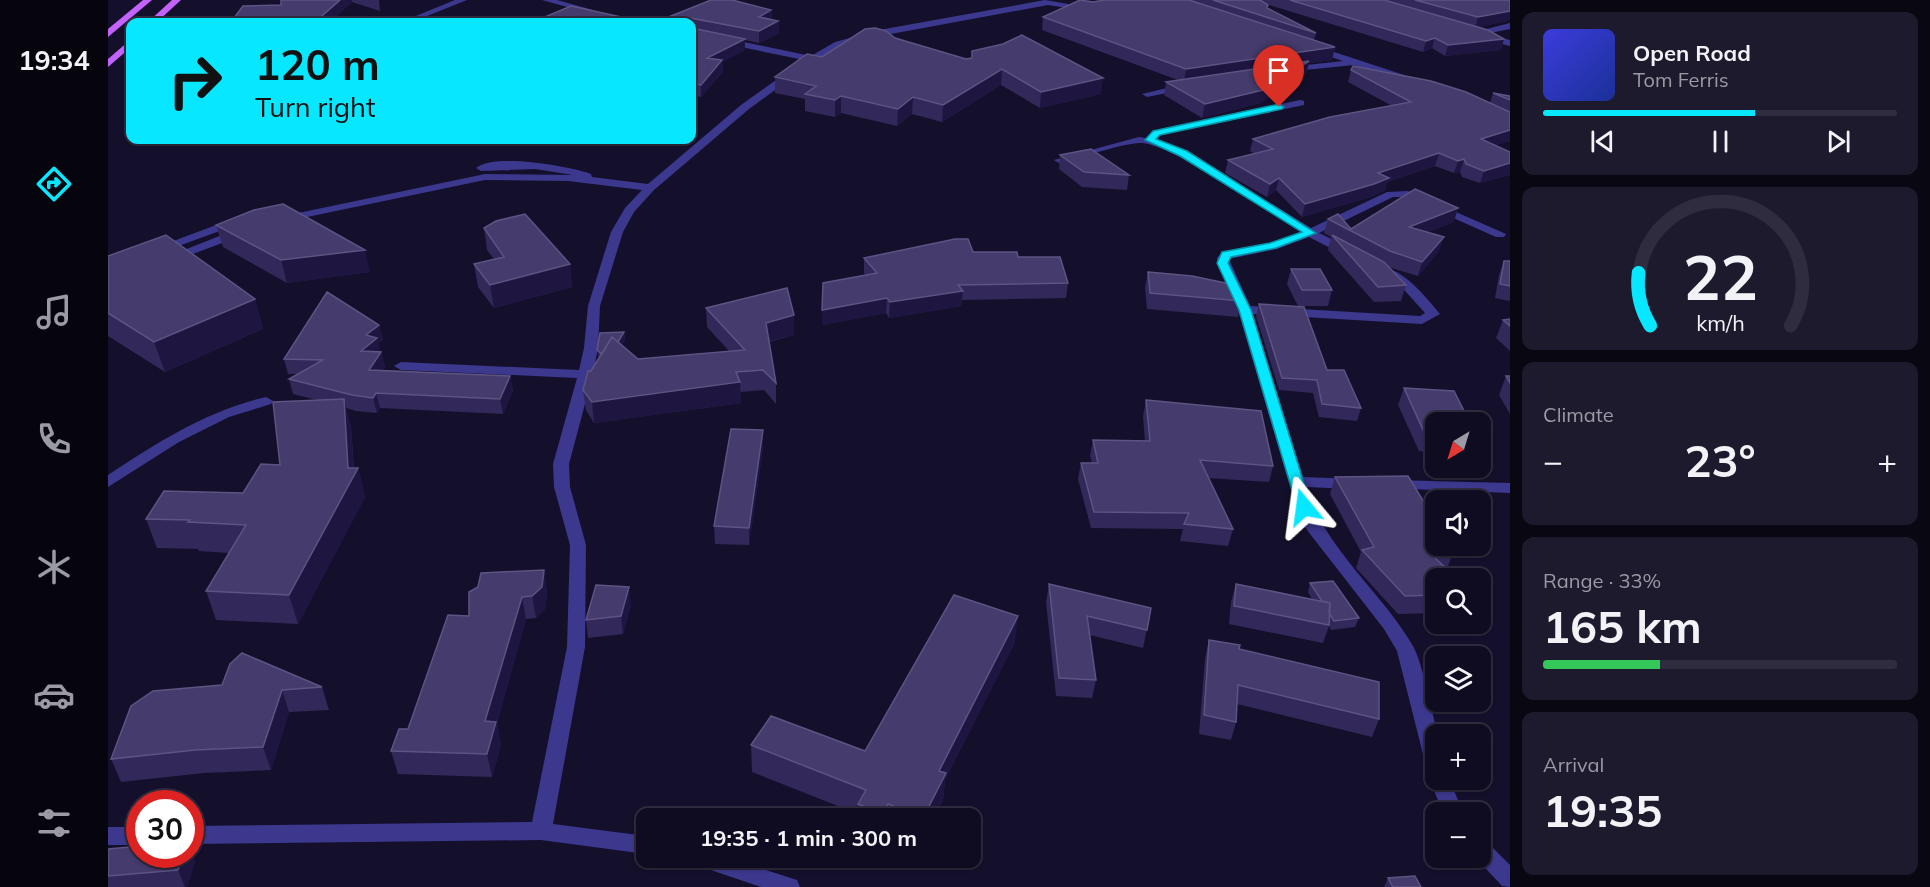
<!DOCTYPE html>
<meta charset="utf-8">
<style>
body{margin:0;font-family:Mulish,sans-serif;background:#1d1a2e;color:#f1f3f6;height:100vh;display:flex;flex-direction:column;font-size:22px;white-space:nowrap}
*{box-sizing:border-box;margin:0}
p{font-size:20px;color:#9b9ba5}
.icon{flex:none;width:33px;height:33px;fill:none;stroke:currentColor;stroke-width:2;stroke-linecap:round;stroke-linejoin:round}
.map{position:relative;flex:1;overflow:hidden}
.side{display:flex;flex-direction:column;gap:12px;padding:12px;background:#080712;width:420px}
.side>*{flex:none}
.guide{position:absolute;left:18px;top:18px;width:570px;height:126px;border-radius:12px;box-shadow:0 2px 4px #0004,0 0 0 2px #2f2c3f;background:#07e7ff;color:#111;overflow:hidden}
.needle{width:39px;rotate:218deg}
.controls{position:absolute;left:1317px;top:412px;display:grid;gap:12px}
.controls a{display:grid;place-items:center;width:66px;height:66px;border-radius:12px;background:#0f0c21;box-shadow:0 2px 4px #0004,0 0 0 2px #2f2c3f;font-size:30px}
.speed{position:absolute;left:18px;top:790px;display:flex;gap:12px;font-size:30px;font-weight:700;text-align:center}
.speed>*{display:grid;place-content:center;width:78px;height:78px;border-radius:50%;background:#0f0c21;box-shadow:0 2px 4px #0004,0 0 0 2px #2f2c3f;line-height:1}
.speed .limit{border:9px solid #d22;background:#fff;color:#111}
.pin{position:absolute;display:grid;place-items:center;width:51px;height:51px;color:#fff;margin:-62px -26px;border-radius:50% 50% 50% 0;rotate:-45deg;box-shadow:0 0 6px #0007}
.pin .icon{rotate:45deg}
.me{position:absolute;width:66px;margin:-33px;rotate:344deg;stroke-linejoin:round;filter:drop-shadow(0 0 4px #0008)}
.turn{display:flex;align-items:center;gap:21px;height:126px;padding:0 30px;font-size:27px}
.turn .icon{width:78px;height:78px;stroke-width:2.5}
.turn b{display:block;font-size:42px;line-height:51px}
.big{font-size:45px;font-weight:700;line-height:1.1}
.side .card{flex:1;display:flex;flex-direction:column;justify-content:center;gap:9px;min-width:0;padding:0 21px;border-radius:12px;background:#1d1a2e}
.side .dial{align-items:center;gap:0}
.dial svg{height:156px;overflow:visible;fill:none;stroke:#2f2c3f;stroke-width:7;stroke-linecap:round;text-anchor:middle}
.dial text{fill:#f1f3f6;stroke:none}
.song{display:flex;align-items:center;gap:18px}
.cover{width:72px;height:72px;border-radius:9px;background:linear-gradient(135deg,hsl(240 70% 55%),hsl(230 70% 35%))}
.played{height:6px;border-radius:3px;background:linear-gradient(90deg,#07e7ff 60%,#2f2c3f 60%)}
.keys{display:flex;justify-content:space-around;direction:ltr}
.heat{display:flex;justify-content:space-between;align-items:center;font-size:33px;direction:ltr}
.charge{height:9px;border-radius:4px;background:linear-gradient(90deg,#34c759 33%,#2f2c3f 0)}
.trip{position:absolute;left:528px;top:808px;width:345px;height:60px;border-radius:12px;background:#0f0c21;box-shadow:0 2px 4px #0004,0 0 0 2px #2f2c3f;font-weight:700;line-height:60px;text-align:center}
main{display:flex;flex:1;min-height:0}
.dock{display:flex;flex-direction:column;width:108px;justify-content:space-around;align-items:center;background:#06050d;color:#9b9ba5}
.dock .icon{width:42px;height:42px}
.dock .current{color:#07e7ff}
.dock b{font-size:27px;color:#f1f3f6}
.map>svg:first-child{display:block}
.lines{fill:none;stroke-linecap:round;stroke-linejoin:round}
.minor{fill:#3b388e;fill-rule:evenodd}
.major{fill:#c362ff;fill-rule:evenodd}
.wall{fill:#32285a}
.shaded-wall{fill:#1e1640}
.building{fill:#453b6c;stroke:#5d5483;stroke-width:1.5}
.route{fill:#07e7ff;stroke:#0596a6;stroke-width:1.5}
</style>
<main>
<nav class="dock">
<b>19:34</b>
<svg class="icon current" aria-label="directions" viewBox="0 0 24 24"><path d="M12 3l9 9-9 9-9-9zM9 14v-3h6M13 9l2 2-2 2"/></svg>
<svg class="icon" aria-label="music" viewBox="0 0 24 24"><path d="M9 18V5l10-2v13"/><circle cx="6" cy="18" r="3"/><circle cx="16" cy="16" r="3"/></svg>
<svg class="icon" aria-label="phone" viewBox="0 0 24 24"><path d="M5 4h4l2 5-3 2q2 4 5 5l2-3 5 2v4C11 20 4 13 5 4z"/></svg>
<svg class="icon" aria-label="climate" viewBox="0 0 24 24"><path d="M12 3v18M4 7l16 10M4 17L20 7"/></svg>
<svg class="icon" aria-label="car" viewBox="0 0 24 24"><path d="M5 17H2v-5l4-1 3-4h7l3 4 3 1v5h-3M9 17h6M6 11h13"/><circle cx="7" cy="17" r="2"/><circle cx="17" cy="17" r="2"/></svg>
<svg class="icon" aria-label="filters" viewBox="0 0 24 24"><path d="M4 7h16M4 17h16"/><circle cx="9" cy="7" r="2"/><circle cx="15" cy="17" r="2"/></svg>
</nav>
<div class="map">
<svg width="1402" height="887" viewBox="0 0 1402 887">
<rect width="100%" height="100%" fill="#14102c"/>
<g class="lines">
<path class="minor" d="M 347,0 L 359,0 L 304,22 L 293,22 Z
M 434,0 L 449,0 L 485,10 L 481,13 Z
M 937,0 L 983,8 L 979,11 L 940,5 L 772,36 L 733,46 L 707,61 L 641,109 L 546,190 L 526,212 L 515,232 L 492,306 L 490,348 L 485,374 L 461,464 L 462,487 L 478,545 L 477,647 L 445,824 L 538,836 L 538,854 L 433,840 L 82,844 L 82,826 L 424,822 L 459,647 L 462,545 L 446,487 L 445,464 L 469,378 L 293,370 L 286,366 L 293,362 L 471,370 L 476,348 L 480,306 L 503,232 L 517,208 L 534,190 L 460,181 L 377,180 L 175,222 L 169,219 L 171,217 L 377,174 L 465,175 L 427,169 L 373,171 L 368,168 C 387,153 460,166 483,174 L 484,177 L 540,184 L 633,105 L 696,60 L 584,37 L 584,31 L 703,56 L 727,42 L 771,30 Z
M 1402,23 L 1402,29 L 1367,36 L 1363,33 Z
M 1376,34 L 1402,40 L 1402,46 L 1373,39 L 1373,35 Z
M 1208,46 L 1299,76 L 1301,78 L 1296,81 L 1246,65 L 1177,72 L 1177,68 L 1180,67 L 1235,61 L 1205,51 L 1203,49 Z
M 1076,84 L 1081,87 L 1079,89 L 1039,97 L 1034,94 Z
M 1192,100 L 1196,101 L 1196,105 L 1052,135 L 1049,139 L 1079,152 L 1203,228 L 1279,192 L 1300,191 L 1398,234 L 1396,237 L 1388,237 L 1298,197 L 1285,197 L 1211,233 L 1244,249 L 1244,255 L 1236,255 L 1201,237 L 1169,249 L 1121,259 L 1142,306 L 1312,316 L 1317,313 L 1289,282 L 1270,274 L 1268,271 L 1270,268 C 1292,264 1319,298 1332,314 L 1314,324 L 1145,314 L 1195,477 L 1246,479 L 1254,484 L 1246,489 L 1198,487 C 1217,549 1273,591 1305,646 C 1315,664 1324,713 1330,735 L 1328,735 L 1328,780 L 1342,780 L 1355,813 L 1335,813 L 1322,780 L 1327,774 L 1321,772 L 1318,766 L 1289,651 L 1276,629 L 1199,530 L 1188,507 L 1130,310 L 1109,263 L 1109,258 L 1114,252 L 1162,243 L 1193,232 C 1162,213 1062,142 1032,143 C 1011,144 973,158 951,163 L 946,160 L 1031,137 L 1038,138 L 1049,130 Z
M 127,218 L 131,220 L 131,224 L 54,252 L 46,252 L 44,249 Z
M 129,229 L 135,233 L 133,236 L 66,261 L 58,261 L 56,258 Z
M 158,397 L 165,401 L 163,404 L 121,417 L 71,442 L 0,487 L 0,475 C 50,442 99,411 158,397 Z
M 1285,480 L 1402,483 L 1402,493 L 1279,488 L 1277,485 L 1279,482 Z
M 0,827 L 32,827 L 32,845 L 0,845 Z
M 1372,839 L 1379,842 L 1402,865 L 1402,887 L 1394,886 L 1368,858 L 1372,858 Z
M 581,858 L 620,858 L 689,880 L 692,887 L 653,887 L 585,864 Z"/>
<path class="major" d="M 35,0 L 44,0 L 0,37 L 0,29 Z
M 64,0 L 73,0 L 49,22 L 40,22 Z
M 22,40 L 22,48 L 0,67 L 0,59 Z"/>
</g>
<path class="wall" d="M 173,0 L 271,0 L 272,11 L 244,2 L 222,22 L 123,22 L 173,5 Z
M 603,0 L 663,10 L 664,20 L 670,21 L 671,33 L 651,43 L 637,40 L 637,50 L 614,62 L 615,72 L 593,97 L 584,95 L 584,22 L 548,22 Z
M 991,0 L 1402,0 L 1399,21 L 1370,27 L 1393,50 L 1337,56 L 1324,48 L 1315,52 L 1158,4 L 1160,5 L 1160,8 L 1208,33 L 1206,40 L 1227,47 L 1224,60 L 1201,63 L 1198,74 L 1152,103 L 1094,118 L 1056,95 L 1058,82 L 1070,80 L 934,30 L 935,17 Z
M 787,38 L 858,59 L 993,94 L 932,108 L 893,85 L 834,122 L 804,114 L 789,126 L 733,113 L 727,117 L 697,111 L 697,99 L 667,93 L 667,77 Z
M 1243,70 L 1382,103 L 1385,93 L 1402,96 L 1402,141 L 1387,145 L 1402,152 L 1402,175 L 1372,183 L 1354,177 L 1352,172 L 1346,173 L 1327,166 L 1279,182 L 1277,190 L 1263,197 L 1194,217 L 1168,190 L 1159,197 L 1117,173 L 1120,160 L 1147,154 L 1142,151 L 1145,139 L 1284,106 L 1240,82 Z
M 952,155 L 1021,175 L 1019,190 L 974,187 L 951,169 Z
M 1220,219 L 1243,229 L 1346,222 L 1320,232 L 1331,251 L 1310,276 L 1280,267 L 1298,285 L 1293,301 L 1266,302 L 1220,250 L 1223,237 L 1216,233 Z
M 108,225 L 262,272 L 179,283 L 115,247 Z
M 376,228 L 462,264 L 464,287 L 386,308 L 370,287 L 366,264 L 386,259 L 379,250 Z
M 865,252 L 910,257 L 960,283 L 958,298 L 854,300 L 853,306 L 781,318 L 778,313 L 714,325 L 758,275 L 756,273 L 756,258 Z
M 0,256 L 147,299 L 155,329 L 57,372 L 0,336 Z
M 1396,261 L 1402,261 L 1402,301 L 1387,298 L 1391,275 Z
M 1183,269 L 1224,290 L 1220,306 L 1190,306 L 1179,284 Z
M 1040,272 L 1133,301 L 1130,317 L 1039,309 L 1037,287 Z
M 1151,304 L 1219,370 L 1253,408 L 1249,421 L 1211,417 L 1205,393 L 1171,390 L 1148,316 Z
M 598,308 L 686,335 L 661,342 L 668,383 L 668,404 L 656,390 L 632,392 L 633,403 L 486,423 L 478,410 L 475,390 L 483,371 L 491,359 L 489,350 L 516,332 L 517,340 L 514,345 L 530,359 L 621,351 L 599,327 Z
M 1402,319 L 1402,351 L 1388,338 L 1395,320 Z
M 271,325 L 275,340 L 270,343 L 272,352 L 273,352 L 277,367 L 274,370 L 402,376 L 405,391 L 395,414 L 272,408 L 269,413 L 248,411 L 238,408 L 243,427 L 246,468 L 250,468 L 257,497 L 190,624 L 108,620 L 98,591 L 121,553 L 91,551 L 90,549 L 49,548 L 38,519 L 135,493 L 172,465 L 209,400 L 185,394 L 181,379 L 189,374 L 180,374 L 176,359 Z
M 1398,376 L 1402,376 L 1402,414 L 1391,395 Z
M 1296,388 L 1328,423 L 1328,452 L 1311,451 L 1290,405 Z
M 1038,400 L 1165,466 L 1161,482 L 1100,478 L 1125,529 L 1120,546 L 1072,541 L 1075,529 L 983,528 L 970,479 L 973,463 L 984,463 L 982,456 L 985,440 L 1037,441 L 1035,416 Z
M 655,447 L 641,545 L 607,544 L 606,526 Z
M 1227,477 L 1328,546 L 1347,548 L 1340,566 L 1336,566 L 1328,579 L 1328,613 L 1290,614 L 1248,568 L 1253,552 L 1222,494 Z
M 436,570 L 439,593 L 437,609 L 428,618 L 418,619 L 389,723 L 393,745 L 384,777 L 290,774 L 283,751 L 300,729 L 361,616 Z
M 1202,583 L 1251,618 L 1247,627 L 1223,630 L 1221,626 L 1215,643 L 1121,624 L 1123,602 L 1128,584 L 1204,599 L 1200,592 Z
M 941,584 L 1043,608 L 1035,648 L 982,635 L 988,680 L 984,698 L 948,696 L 938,602 Z
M 523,605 L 515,634 L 480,638 L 478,620 Z
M 1101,640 L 1131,649 L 1271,719 L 1264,737 L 1129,704 L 1128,722 L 1123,740 L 1091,734 L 1097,658 Z
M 907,642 L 837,780 L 835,800 L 826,819 L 750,819 L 750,814 L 644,772 L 643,745 L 757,751 Z
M 214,687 L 221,710 L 181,712 L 163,770 L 96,773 L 13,782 L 3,759 L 45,691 Z
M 0,849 L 87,861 L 79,887 L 0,887 Z
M 1280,878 L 1313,887 L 1276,887 Z"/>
<path class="shaded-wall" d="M 232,0 L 244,0 L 244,2 L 222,22 L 207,22 Z
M 663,10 L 664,21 L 651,17 Z
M 1402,11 L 1402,20 L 1399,21 L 1367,28 L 1370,17 Z
M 670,21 L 671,33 L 651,43 L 651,31 Z
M 1327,38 L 1324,48 L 1315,52 L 1318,41 Z
M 637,39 L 637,50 L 614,62 L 615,72 L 593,97 L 593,85 L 599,58 Z
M 1396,39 L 1393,50 L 1337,56 L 1340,45 Z
M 1227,47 L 1224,60 L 1201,63 L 1198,74 L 1152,103 L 1094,118 L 1097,104 L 1076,82 L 1078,69 Z
M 894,69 L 893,85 L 834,122 L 835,105 Z
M 995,78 L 993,94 L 932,108 L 933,92 Z
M 733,96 L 733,113 L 727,117 L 727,100 Z
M 805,97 L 804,114 L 789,126 L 790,109 Z
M 1402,130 L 1402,141 L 1369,151 L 1373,139 Z
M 1331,153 L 1327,166 L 1279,182 L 1277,190 L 1263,197 L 1194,217 L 1197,204 L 1270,173 Z
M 1356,159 L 1352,172 L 1346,173 L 1350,161 Z
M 1402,163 L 1402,175 L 1372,183 L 1376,171 Z
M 1171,178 L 1168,190 L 1159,197 L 1162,184 Z
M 1350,208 L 1346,222 L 1297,241 L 1301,227 Z
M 1336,237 L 1331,251 L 1310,276 L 1314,262 Z
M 257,250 L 262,272 L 179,283 L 173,260 Z
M 462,264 L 464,287 L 386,308 L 382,285 Z
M 855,291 L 853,306 L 781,318 L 782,302 Z
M 779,298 L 778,313 L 714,325 L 714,310 Z
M 147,299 L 155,329 L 57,372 L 46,342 Z
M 686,315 L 686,335 L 658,342 L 658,323 Z
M 271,325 L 275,340 L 270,343 L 272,353 L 253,351 L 258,335 Z
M 516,332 L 517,340 L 500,367 L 499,359 Z
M 273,352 L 277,367 L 265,385 L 261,370 Z
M 402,376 L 405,391 L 395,414 L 392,399 Z
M 632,382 L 633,403 L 486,423 L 484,402 Z
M 268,393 L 272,408 L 269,413 L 265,398 Z
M 236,399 L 243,427 L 246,475 L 250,468 L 257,497 L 190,624 L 181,595 L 240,468 Z
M 655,430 L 655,447 L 641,545 L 641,528 Z
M 436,570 L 439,593 L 437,609 L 428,618 L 424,596 Z
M 521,587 L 523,605 L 515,634 L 513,616 Z
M 414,597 L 418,619 L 389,723 L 393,745 L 384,777 L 379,754 L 377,721 Z
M 910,616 L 907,642 L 837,780 L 835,800 L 826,819 L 815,819 L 831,771 Z
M 174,690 L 181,712 L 163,770 L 155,747 Z
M 780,804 L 779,819 L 774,819 L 774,813 Z
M 82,851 L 87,861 L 79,887 L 77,887 L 70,870 L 75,855 L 82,855 Z"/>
<path class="building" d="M 173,0 L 232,0 L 207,22 L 174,21 L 173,22 L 123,22 L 135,6 L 173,5 Z
M 603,0 L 624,0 L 663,10 L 651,17 L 670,21 L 651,31 L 582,18 L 582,22 L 548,22 Z
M 972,0 L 985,2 L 997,0 L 1081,0 L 1227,47 L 1078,69 L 935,17 Z
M 1105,0 L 1152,0 L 1160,5 L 1159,8 L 1208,33 Z
M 1182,0 L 1276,0 L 1380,30 L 1396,39 L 1340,45 L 1327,38 L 1318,41 Z
M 1307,0 L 1402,0 L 1402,11 L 1370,17 Z
M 463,6 L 536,22 L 425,22 Z
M 584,28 L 637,39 L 599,58 L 614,60 L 593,85 L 584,83 Z
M 767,28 L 778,31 L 787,38 L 858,59 L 864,58 L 864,51 L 895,44 L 914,35 L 995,78 L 933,92 L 894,69 L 835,105 L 805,97 L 790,109 L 733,96 L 727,100 L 697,94 L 708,86 L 667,77 L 699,54 L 714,57 L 757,29 Z
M 1201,61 L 1155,90 L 1097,104 L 1058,82 Z
M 1245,66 L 1323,81 L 1358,92 L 1402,112 L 1402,130 L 1373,139 L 1402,152 L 1402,163 L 1376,171 L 1358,164 L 1356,159 L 1350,161 L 1331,153 L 1270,173 L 1281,178 L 1266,184 L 1197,204 L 1171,178 L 1162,184 L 1120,160 L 1165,149 L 1145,139 L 1222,117 L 1303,102 L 1243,70 Z
M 1385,93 L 1402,96 L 1402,100 Z
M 983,149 L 1021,175 L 976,172 L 952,155 Z
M 1307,189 L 1350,208 L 1301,227 L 1336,237 L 1314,262 L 1282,251 L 1220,219 L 1230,214 L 1243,229 Z
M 175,204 L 257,250 L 173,260 L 108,225 L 146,210 Z
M 417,214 L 462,264 L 382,285 L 366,264 L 396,257 L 376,228 L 388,221 Z
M 58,235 L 147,299 L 46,342 L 0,313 L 0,256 Z
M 1224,235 L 1276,262 L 1298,285 L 1270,287 Z
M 847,239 L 860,239 L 865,252 L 909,252 L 910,257 L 952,257 L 960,283 L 850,285 L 855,291 L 782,302 L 779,298 L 714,310 L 715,283 L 769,273 L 756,258 Z
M 1396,261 L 1402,261 L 1402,286 L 1392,284 Z
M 1183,269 L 1212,269 L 1224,290 L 1194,290 Z
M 1040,272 L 1084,276 L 1127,285 L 1133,301 L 1042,293 Z
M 679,288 L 686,315 L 658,323 L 668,383 L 655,370 L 628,372 L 632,382 L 484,402 L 475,390 L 480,371 L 483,371 L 504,337 L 530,359 L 637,350 L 598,308 Z
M 219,292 L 271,325 L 258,335 L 269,338 L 253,351 L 273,352 L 261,370 L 402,376 L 392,399 L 268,393 L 265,398 L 244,395 L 181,379 L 215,360 L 176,359 Z
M 1151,304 L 1196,307 L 1219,370 L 1236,370 L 1253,408 L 1214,404 L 1209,380 L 1174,378 Z
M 1402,319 L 1402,326 L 1395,320 Z
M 516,332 L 510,342 L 504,337 L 494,354 L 489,350 L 492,333 Z
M 1398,376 L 1402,376 L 1402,383 Z
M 1296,388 L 1346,391 L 1362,423 L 1328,423 L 1328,435 L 1317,434 Z
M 236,399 L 240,468 L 250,468 L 181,595 L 98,591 L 138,525 L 80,522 L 82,520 L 38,519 L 56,491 L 135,493 L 153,464 L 172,465 L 165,402 Z
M 1038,400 L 1153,411 L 1165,466 L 1092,460 L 1125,529 L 1076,524 L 1081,513 L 986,512 L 973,463 L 990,463 L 985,440 L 1042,441 Z
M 623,429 L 655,430 L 641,528 L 606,526 Z
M 1300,476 L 1328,522 L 1328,546 L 1345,546 L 1347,548 L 1320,551 L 1349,579 L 1328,579 L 1328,595 L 1297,596 L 1254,550 L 1266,547 L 1227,477 Z
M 436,570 L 434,587 L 424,596 L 414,597 L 377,721 L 388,722 L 379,754 L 283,751 L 291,729 L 300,729 L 340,615 L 361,616 L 361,592 L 370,587 L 373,573 Z
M 1225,581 L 1251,618 L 1226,621 L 1221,613 L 1222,603 L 1214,601 L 1202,583 Z
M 941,584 L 1043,608 L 1039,630 L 979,616 L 988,680 L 951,678 Z
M 1128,584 L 1222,603 L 1221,625 L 1126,606 Z
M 488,585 L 521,587 L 513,616 L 478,620 Z
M 846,595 L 910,616 L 831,771 L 838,773 L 815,818 L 780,804 L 774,813 L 750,804 L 758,790 L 643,745 L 663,716 L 757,751 Z
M 1101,640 L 1132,645 L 1131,649 L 1271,682 L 1271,719 L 1130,685 L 1128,722 L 1096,715 Z
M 134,653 L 214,687 L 174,690 L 155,747 L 87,750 L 3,759 L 23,706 L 45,691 L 114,685 L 122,664 Z
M 32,846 L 32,855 L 75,855 L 70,870 L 0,876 L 0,849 Z
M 1307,876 L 1313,887 L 1285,887 L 1280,878 Z"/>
<path class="route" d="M 1171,104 L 1176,107 L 1174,109 L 1052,135 L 1048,139 L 1079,151 L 1208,233 L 1168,248 L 1123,257 L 1120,263 L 1143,310 L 1203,507 L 1196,511 L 1189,507 L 1131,310 L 1109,263 L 1114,252 L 1162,243 L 1194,232 L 1072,156 L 1037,140 L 1045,131 Z"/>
</svg>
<div class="controls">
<a><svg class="needle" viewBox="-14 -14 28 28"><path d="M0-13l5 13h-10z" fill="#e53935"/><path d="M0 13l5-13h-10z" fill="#9b9ba5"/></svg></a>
<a><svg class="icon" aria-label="sound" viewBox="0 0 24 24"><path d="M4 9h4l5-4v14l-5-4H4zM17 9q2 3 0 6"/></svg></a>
<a><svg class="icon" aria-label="search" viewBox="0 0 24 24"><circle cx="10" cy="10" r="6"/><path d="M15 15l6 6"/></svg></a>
<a><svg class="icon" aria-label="layers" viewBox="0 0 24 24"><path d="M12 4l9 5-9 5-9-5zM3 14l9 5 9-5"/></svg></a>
<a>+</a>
<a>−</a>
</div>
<div class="speed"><div class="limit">30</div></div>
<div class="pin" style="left:1171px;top:107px;background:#d93025"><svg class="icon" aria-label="arrive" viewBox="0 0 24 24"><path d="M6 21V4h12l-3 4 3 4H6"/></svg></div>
<svg class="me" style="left:1196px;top:507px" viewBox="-20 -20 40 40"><path d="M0-17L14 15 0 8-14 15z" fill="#07e7ff" stroke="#fff" stroke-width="4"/></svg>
<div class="trip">19:35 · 1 min · 300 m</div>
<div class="guide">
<div class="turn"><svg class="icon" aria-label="right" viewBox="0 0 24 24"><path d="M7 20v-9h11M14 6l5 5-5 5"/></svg><div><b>120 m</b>Turn right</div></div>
</div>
</div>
<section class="side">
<div class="card">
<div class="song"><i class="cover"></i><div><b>Open Road</b><p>Tom Ferris</p></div></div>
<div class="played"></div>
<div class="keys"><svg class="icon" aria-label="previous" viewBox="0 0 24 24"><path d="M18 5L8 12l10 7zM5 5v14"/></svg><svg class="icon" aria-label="pause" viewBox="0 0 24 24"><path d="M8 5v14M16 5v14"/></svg><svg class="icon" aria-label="next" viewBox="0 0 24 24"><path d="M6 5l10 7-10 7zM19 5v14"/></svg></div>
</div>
<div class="card dial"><svg viewBox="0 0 100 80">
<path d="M14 69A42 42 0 1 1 86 69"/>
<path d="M14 69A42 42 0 0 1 8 42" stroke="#07e7ff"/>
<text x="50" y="56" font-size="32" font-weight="700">22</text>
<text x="50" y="72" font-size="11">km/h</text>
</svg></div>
<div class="card"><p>Climate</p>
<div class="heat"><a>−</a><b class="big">23°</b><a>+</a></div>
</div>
<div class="card"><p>Range · 33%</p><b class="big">165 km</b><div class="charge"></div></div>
<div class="card"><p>Arrival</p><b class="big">19:35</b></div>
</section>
</main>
